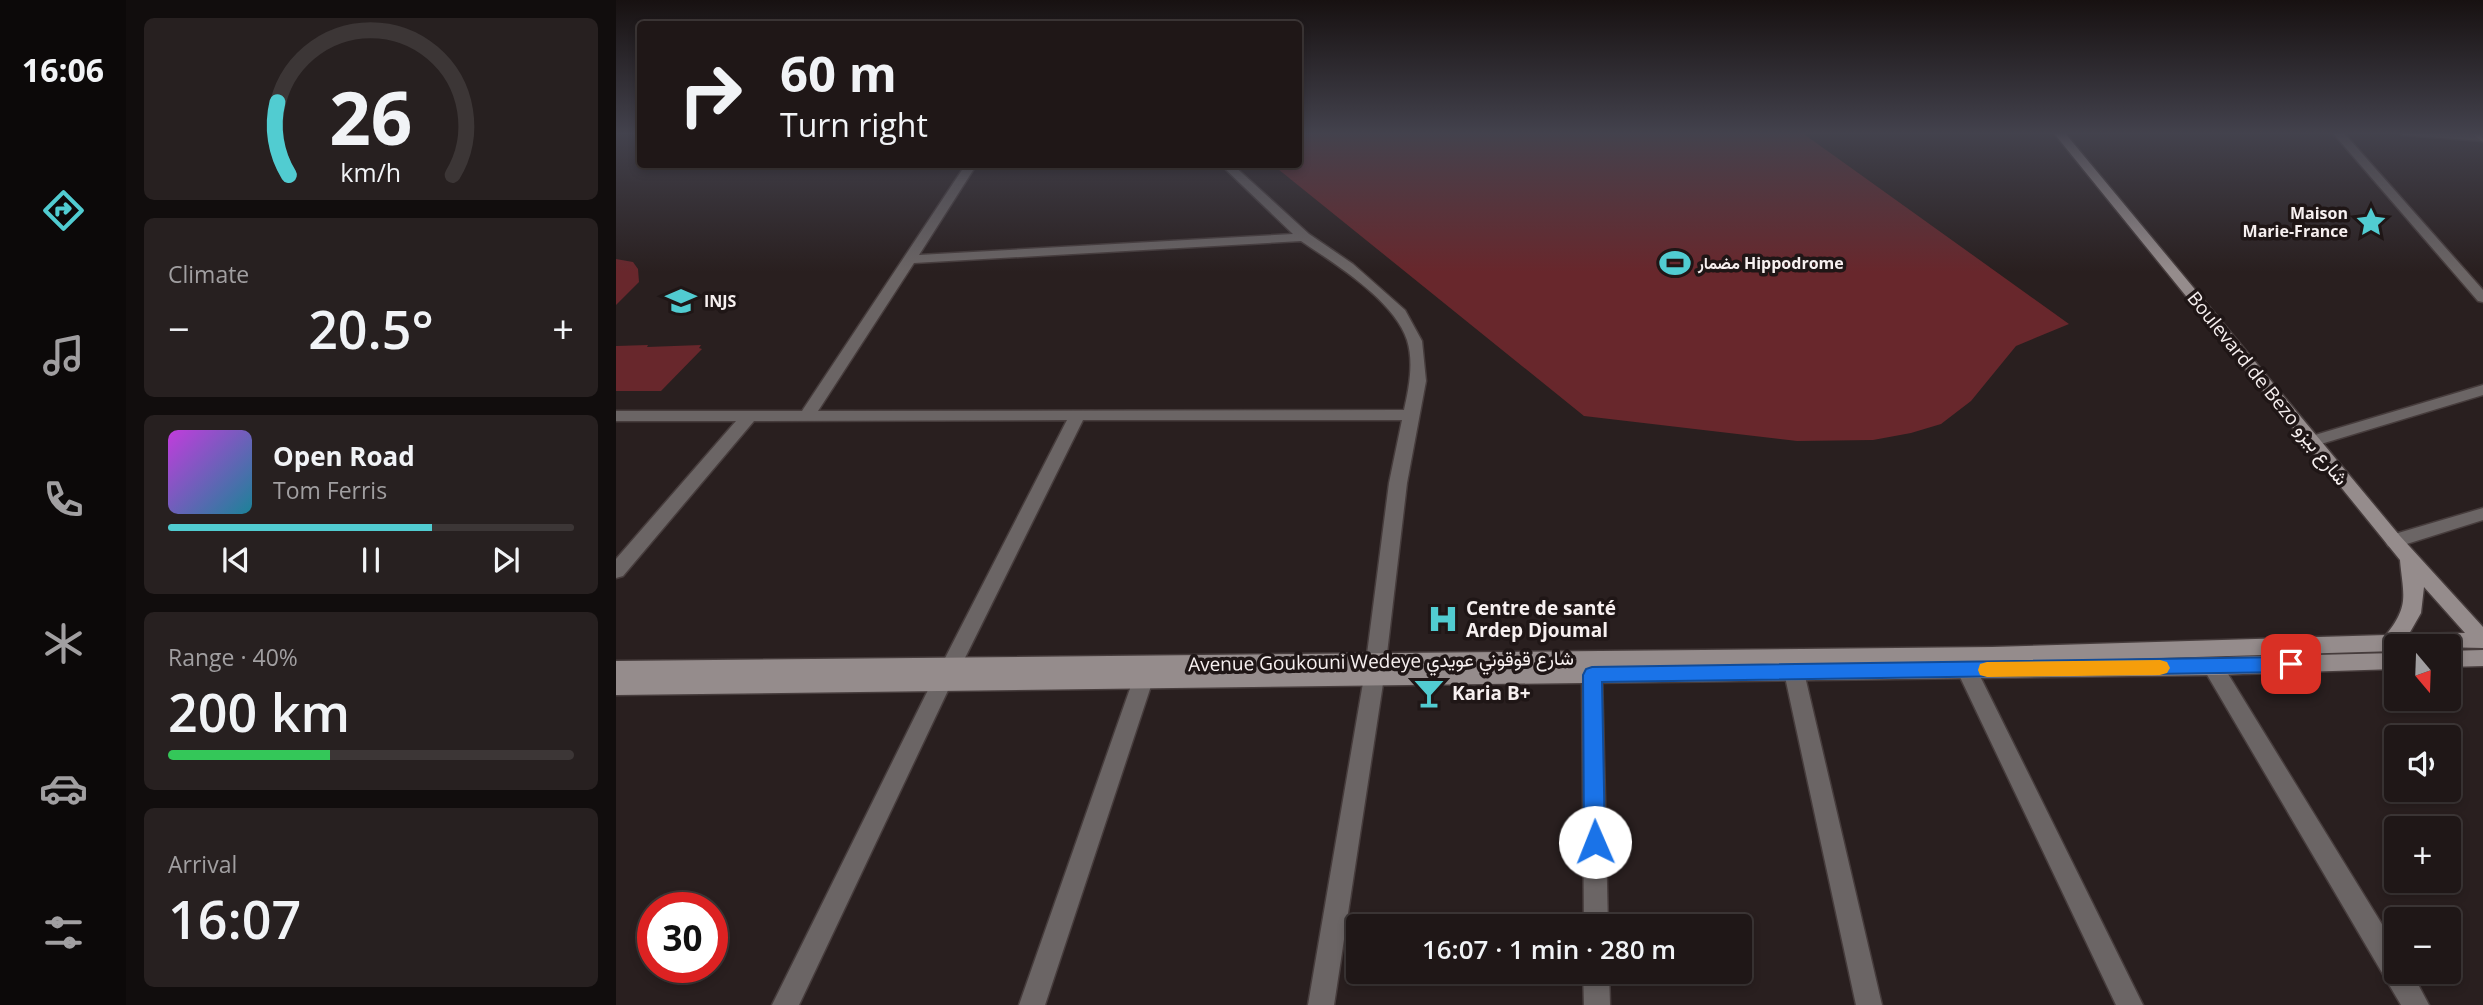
<!DOCTYPE html>
<meta charset="utf-8">
<style>
body{margin:0;font-family:"Open Sans",Vazirmatn,sans-serif;background:#272020;color:#f1f3f6;height:100vh;display:flex;flex-direction:column;font-size:26px;white-space:nowrap}
*{box-sizing:border-box;margin:0}
p{font-size:23px;color:#a19fa1}
.icon{flex:none;width:38px;height:38px;fill:none;stroke:currentColor;stroke-width:2;stroke-linecap:round;stroke-linejoin:round}
.map{position:relative;flex:1;overflow:hidden}
.sheet{display:flex;flex-direction:column;gap:18px;padding:18px;background:#110d0d;width:490px}
.sheet>*{flex:none}
.hud{position:absolute;left:21px;top:21px;width:665px;height:147px;border-radius:7px;box-shadow:0 4px 10px #0003,0 0 0 2px #3c3636;background:#1f1717;color:#f1f3f6;overflow:hidden}
.needle{width:46px;rotate:161deg}
.fabs{position:absolute;left:1768px;top:634px;display:grid;gap:14px}
.fabs a{display:grid;place-items:center;width:77px;height:77px;border-radius:7px;background:#1f1717;box-shadow:0 4px 10px #0003,0 0 0 2px #3c3636;font-size:35px}
.speed{position:absolute;left:21px;top:892px;display:flex;gap:14px;font-size:35px;font-weight:700;text-align:center}
.speed>*{display:grid;place-content:center;width:91px;height:91px;border-radius:50%;background:#1f1717;box-shadow:0 4px 10px #0003,0 0 0 2px #3c3636;line-height:1}
.speed .limit{border:10px solid #d22;background:#fff;color:#111}
.pin{position:absolute;display:grid;place-items:center;width:60px;height:60px;color:#fff;margin:-30px;border-radius:14px;box-shadow:0 4px 10px #0006}
.me{position:absolute;width:77px;margin:-38px;rotate:359deg;stroke-linejoin:round;filter:drop-shadow(0 0 5px #0008)}
.turn{display:flex;align-items:center;gap:24px;height:147px;padding:0 28px;font-size:32px}
.turn .icon{width:91px;height:91px;stroke-width:2.5}
.turn b{display:block;font-size:49px;line-height:60px}
.big{font-size:52px;font-weight:600;line-height:1.1}
.sheet .card{flex:1;display:flex;flex-direction:column;justify-content:center;gap:10px;min-width:0;padding:0 24px;border-radius:10px;background:#272020}
.sheet .dial{align-items:center;gap:0}
.dial svg{height:182px;overflow:visible;fill:none;stroke:#3c3636;stroke-width:7;stroke-linecap:round;text-anchor:middle}
.dial text{fill:#f1f3f6;stroke:none}
.song{display:flex;align-items:center;gap:21px}
.cover{width:84px;height:84px;border-radius:10px;background:linear-gradient(135deg,hsl(290 70% 55%),hsl(190 70% 35%))}
.played{height:7px;border-radius:4px;background:linear-gradient(90deg,#51ccd1 65%,#3c3636 65%)}
.keys{display:flex;justify-content:space-around;direction:ltr}
.heat{display:flex;justify-content:space-between;align-items:center;font-size:38px;direction:ltr}
.charge{height:10px;border-radius:5px;background:linear-gradient(90deg,#34c759 40%,#3c3636 0)}
.trip{position:absolute;left:730px;top:914px;width:406px;height:70px;border-radius:7px;background:#1f1717;box-shadow:0 4px 10px #0003,0 0 0 2px #3c3636;font-weight:600;line-height:70px;text-align:center}
main{display:flex;flex:1;min-height:0}
.dock{display:flex;flex-direction:column;width:126px;justify-content:space-around;align-items:center;background:#0c0909;color:#a19fa1}
.dock .icon{width:49px;height:49px}
.dock .current{color:#51ccd1}
.dock b{font-size:32px;color:#f1f3f6}
.map>svg:first-child{display:block}
.green{fill:#68272c}
.lines{fill:none;stroke-linecap:round;stroke-linejoin:round}
.street-casing{stroke:#463c3c;stroke-width:3}
.secondary-casing{stroke:#463c3c;stroke-width:3}
.street{fill:#6b6565;fill-rule:evenodd}
.secondary{fill:#958c8c;fill-rule:evenodd}
.route{fill:#1a73e8;stroke:#114b97;stroke-width:2}
.slow{fill:#f59e0b}
.labels{text-anchor:middle;dominant-baseline:central;stroke-width:7;stroke-linejoin:round;paint-order:stroke}
.far-poi-label{font-size:16px;font-weight:bold;fill:#f7f0f0;stroke:#1f1616;text-anchor:start}
.street-label{font-size:19px;fill:#f7f0f0;stroke:#1f1616}
.poi-label{font-size:19px;font-weight:bold;fill:#f7f0f0;stroke:#1f1616;text-anchor:start}
</style>
<main>
<nav class="dock">
<b>16:06</b>
<svg class="icon current" aria-label="directions" viewBox="0 0 24 24"><path d="M12 3l9 9-9 9-9-9zM9 14v-3h6M13 9l2 2-2 2"/></svg>
<svg class="icon" aria-label="music" viewBox="0 0 24 24"><path d="M9 18V5l10-2v13"/><circle cx="6" cy="18" r="3"/><circle cx="16" cy="16" r="3"/></svg>
<svg class="icon" aria-label="phone" viewBox="0 0 24 24"><path d="M5 4h4l2 5-3 2q2 4 5 5l2-3 5 2v4C11 20 4 13 5 4z"/></svg>
<svg class="icon" aria-label="climate" viewBox="0 0 24 24"><path d="M12 3v18M4 7l16 10M4 17L20 7"/></svg>
<svg class="icon" aria-label="car" viewBox="0 0 24 24"><path d="M5 17H2v-5l4-1 3-4h7l3 4 3 1v5h-3M9 17h6M6 11h13"/><circle cx="7" cy="17" r="2"/><circle cx="17" cy="17" r="2"/></svg>
<svg class="icon" aria-label="filters" viewBox="0 0 24 24"><path d="M4 7h16M4 17h16"/><circle cx="9" cy="7" r="2"/><circle cx="15" cy="17" r="2"/></svg>
</nav>
<section class="sheet">
<div class="card dial"><svg viewBox="0 0 100 80">
<path d="M14 69A42 42 0 1 1 86 69"/>
<path d="M14 69A42 42 0 0 1 9 37" stroke="#51ccd1"/>
<text x="50" y="56" font-size="32" font-weight="700">26</text>
<text x="50" y="72" font-size="11">km/h</text>
</svg></div>
<div class="card"><p>Climate</p>
<div class="heat"><a>−</a><b class="big">20.5°</b><a>+</a></div>
</div>
<div class="card">
<div class="song"><i class="cover"></i><div><b>Open Road</b><p>Tom Ferris</p></div></div>
<div class="played"></div>
<div class="keys"><svg class="icon" aria-label="previous" viewBox="0 0 24 24"><path d="M18 5L8 12l10 7zM5 5v14"/></svg><svg class="icon" aria-label="pause" viewBox="0 0 24 24"><path d="M8 5v14M16 5v14"/></svg><svg class="icon" aria-label="next" viewBox="0 0 24 24"><path d="M6 5l10 7-10 7zM19 5v14"/></svg></div>
</div>
<div class="card"><p>Range · 40%</p><b class="big">200 km</b><div class="charge"></div></div>
<div class="card"><p>Arrival</p><b class="big">16:07</b></div>
</section>
<div class="map">
<svg width="1867" height="1005" viewBox="0 0 1867 1005">
<rect width="100%" height="100%" fill="#291f1f"/>
<path class="green" d="M 683,132 L 1185,132 L 1453,324 L 1400,346 L 1355,401 L 1325,424 L 1295,433 L 1257,440 L 1181,441 L 968,416 L 657,165 L 682,164 Z
M 0,259 L 17,262 L 22,269 L 23,282 L 0,305 Z
M 32,345 L 31,347 L 85,345 L 83,348 L 86,349 L 45,391 L 0,391 L 0,346 Z"/>
<g class="lines">
<g class="street-casing">
<path id="street" d="M 1716,132 L 1727,132 L 1867,290 L 1867,302 L 1862,301 Z
M 1782,132 L 1867,135 L 1867,141 L 1787,135 Z
M 350,164 L 361,164 L 303,255 L 677,234 L 604,164 L 616,164 L 693,234 L 737,264 L 789,310 L 806,341 L 810,381 L 791,483 L 770,662 L 767,668 L 761,670 L 768,677 L 718,1005 L 692,1005 L 748,677 L 751,671 L 757,669 L 750,662 L 773,483 L 786,420 L 467,420 L 342,672 L 335,674 L 328,672 L 325,666 L 451,420 L 138,421 L 7,576 L 0,578 L 0,559 L 120,421 L 0,421 L 0,411 L 186,411 ZM 685,241 C 719,264 778,300 791,340 C 798,362 793,388 788,410 L 202,411 L 298,263 Z
M 1867,385 L 1867,395 L 1695,447 L 1687,442 L 1689,438 Z
M 1867,508 L 1867,520 L 1778,548 L 1772,546 L 1769,541 L 1772,536 Z
M 1345,650 L 1352,652 L 1355,658 L 1527,1005 L 1500,1005 L 1335,658 L 1338,652 Z
M 1597,659 L 1604,661 L 1780,947 L 1780,971 L 1795,971 L 1813,1005 L 1785,1005 L 1590,673 L 1587,667 L 1590,661 Z
M 1178,664 L 1185,666 L 1188,672 L 1266,1005 L 1240,1005 L 1168,672 L 1171,666 Z
M 976,667 L 983,669 L 986,675 L 992,926 L 968,926 L 966,675 L 969,669 Z
M 527,672 L 534,674 L 537,680 L 429,1005 L 403,1005 L 517,680 L 520,674 Z
M 326,674 L 333,676 L 336,682 L 183,1005 L 156,1005 L 319,676 Z
M 967,971 L 993,971 L 994,1005 L 968,1005 Z"/>
</g>
<g class="secondary-casing">
<path id="secondary" d="M 1437,132 L 1448,132 L 1784,536 L 1867,627 L 1867,648 L 1780,646 L 1780,651 L 1445,661 L 1780,653 L 1780,669 L 1597,675 L 0,695 L 0,677 L 292,674 L 0,677 L 0,661 L 1376,647 L 1770,635 C 1794,605 1787,595 1784,560 ZM 1808,587 L 1849,633 L 1793,634 L 1805,613 Z
M 1854,132 L 1865,132 L 1867,142 Z
M 1867,650 L 1867,666 L 1832,667 L 1832,651 Z"/>
</g>
<use href="#street" class="street"/>
<use href="#secondary" class="secondary"/>
</g>
<linearGradient id="sky" x2="0" y2="1"><stop stop-color="#171111"/><stop offset="0.49" stop-color="#43424d"/><stop offset="1" stop-color="#43424d" stop-opacity="0"/></linearGradient>
<rect width="1867" height="272" fill="url(#sky)"/>
<path class="route" d="M 1675,657 L 1682,659 L 1684,664 L 1682,670 L 1675,672 L 986,682 L 989,842 L 986,849 L 979,852 L 971,849 L 968,842 L 967,675 L 970,669 L 976,667 Z"/>
<path class="slow" d="M 1544,660 L 1551,662 L 1554,668 L 1551,673 L 1544,675 L 1371,677 L 1364,675 L 1362,670 L 1364,664 L 1371,662 Z"/>
<defs>
<g id="sight-bare" transform="scale(2.415)"><path d="M0-6L1.8-2.2L6-1.7L2.9 1.2L3.7 5.4L0 3.3L-3.7 5.4L-2.9 1.2L-6-1.7L-1.8-2.2Z" fill="#51ccd1" stroke="#1f1616" stroke-width="2.5" paint-order="stroke"/></g>
<g id="stadium-bare" transform="scale(2.415)"><path d="M0-5a6.5 5 0 1 0 0 10a6.5 5 0 1 0 0-10ZM-3.5-1.8h7v3.6h-7Z" fill="#51ccd1" stroke="#1f1616" stroke-width="2.5" paint-order="stroke"/></g>
<g id="school-bare" transform="scale(2.415)"><path d="M0-5L7-2L0 1L-7-2ZM-4 1L0 2.5L4 1V4Q0 6-4 4Z" fill="#51ccd1" stroke="#1f1616" stroke-width="2.5" paint-order="stroke"/></g>
<g id="hospital-bare" transform="scale(2.415)"><path d="M-5-5h3v3.5h4V-5h3V5h-3V1.5h-4V5h-3Z" fill="#51ccd1" stroke="#1f1616" stroke-width="2.5" paint-order="stroke"/></g>
<g id="bar-bare" transform="scale(2.415)"><path d="M-6-5H6L.8 .8V4.5H3.5V6h-7V4.5H-.8V.8Z" fill="#51ccd1" stroke="#1f1616" stroke-width="2.5" paint-order="stroke"/></g>
</defs>
<g fill-rule="evenodd">
<use href="#sight-bare" x="1755" y="222"/>
<use href="#stadium-bare" x="1059" y="263"/>
<use href="#school-bare" x="65" y="301"/>
<use href="#hospital-bare" x="827" y="619"/>
<use href="#bar-bare" x="813" y="693"/>
</g>
<g class="labels">
<g class="far-poi-label">
<text x="1732" y="213" text-anchor="end">Maison<tspan x="1732" dy="18">Marie-France</tspan></text>
<text x="1082" y="263">مضمار Hippodrome</text>
<text x="88" y="301">INJS</text>
</g>
<g class="street-label">
<text transform="translate(1652 388) rotate(51)">Boulevard de Bezo شارع بيزو</text>
<text transform="translate(765 661) rotate(-1)">Avenue Goukouni Wedeye شارع قوقوني عويدي</text>
</g>
<g class="poi-label">
<text x="850" y="608">Centre de santé<tspan x="850" dy="22">Ardep Djoumal</tspan></text>
<text x="836" y="693">Karia B+</text>
</g>
</g>
</svg>
<div class="fabs">
<a><svg class="needle" viewBox="-14 -14 28 28"><path d="M0-13l5 13h-10z" fill="#e53935"/><path d="M0 13l5-13h-10z" fill="#a19fa1"/></svg></a>
<a><svg class="icon" aria-label="sound" viewBox="0 0 24 24"><path d="M4 9h4l5-4v14l-5-4H4zM17 9q2 3 0 6"/></svg></a>
<a>+</a>
<a>−</a>
</div>
<div class="speed"><div class="limit">30</div></div>
<div class="pin" style="left:1675px;top:664px;background:#d93025"><svg class="icon" aria-label="arrive" viewBox="0 0 24 24"><path d="M6 21V4h12l-3 4 3 4H6"/></svg></div>
<svg class="me" style="left:979px;top:842px" viewBox="-20 -20 40 40"><circle r="19" fill="#fff"/><path d="M0-13L10 11 0 6-10 11z" fill="#1a73e8"/></svg>
<div class="trip">16:07 · 1 min · 280 m</div>
<div class="hud">
<div class="turn"><svg class="icon" aria-label="right" viewBox="0 0 24 24"><path d="M7 20v-9h11M14 6l5 5-5 5"/></svg><div><b>60 m</b>Turn right</div></div>
</div>
</div>
</main>
